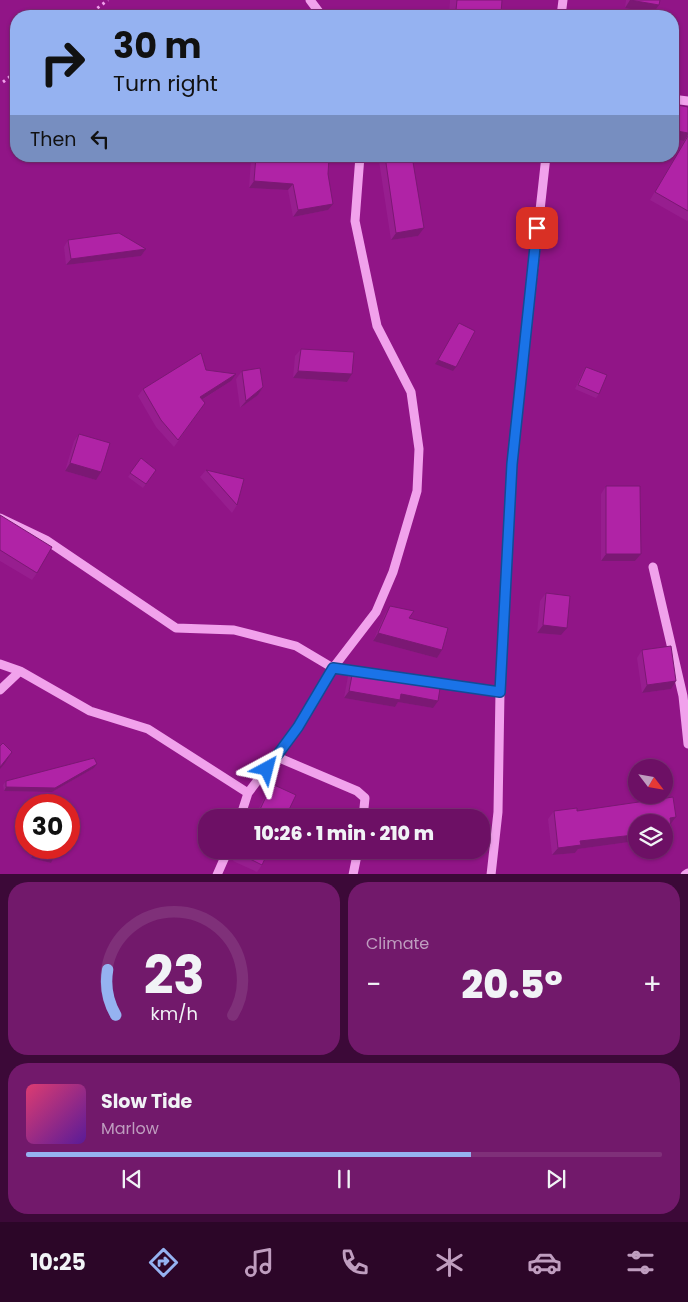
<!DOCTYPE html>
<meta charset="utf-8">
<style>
body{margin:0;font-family:Poppins,sans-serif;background:#72196b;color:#f1f3f6;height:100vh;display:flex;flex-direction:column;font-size:19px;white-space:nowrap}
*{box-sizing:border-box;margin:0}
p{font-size:16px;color:#bf9dbf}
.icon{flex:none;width:28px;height:28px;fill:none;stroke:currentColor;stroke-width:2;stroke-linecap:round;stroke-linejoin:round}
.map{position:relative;height:874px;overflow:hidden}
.drawer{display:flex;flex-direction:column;gap:8px;padding:8px;background:#3c0938;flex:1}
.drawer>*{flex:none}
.top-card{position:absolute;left:10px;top:10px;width:669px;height:152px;border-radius:20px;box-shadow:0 1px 4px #0004,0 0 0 1px #7f3079;background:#95b2f1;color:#111;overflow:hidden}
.needle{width:32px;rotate:121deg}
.controls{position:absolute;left:628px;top:759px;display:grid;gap:10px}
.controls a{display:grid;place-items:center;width:45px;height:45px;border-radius:50%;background:#6d1065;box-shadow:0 1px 4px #0004,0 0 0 1px #7f3079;font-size:25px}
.speed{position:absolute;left:15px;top:794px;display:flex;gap:10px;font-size:25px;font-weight:700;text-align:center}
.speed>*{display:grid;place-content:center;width:65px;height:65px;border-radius:50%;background:#6d1065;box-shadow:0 1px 4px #0004,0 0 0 1px #7f3079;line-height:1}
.speed .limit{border:8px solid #d22;background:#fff;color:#111}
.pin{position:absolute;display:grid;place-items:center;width:42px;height:42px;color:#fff;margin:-21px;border-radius:10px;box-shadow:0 2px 8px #0006}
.me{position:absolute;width:55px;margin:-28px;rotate:38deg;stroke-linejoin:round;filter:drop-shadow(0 0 4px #0008)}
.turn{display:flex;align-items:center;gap:18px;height:105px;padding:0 20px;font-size:22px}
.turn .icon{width:65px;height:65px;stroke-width:2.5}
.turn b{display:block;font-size:35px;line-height:42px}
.then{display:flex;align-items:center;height:48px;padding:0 20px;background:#0003;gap:10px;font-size:19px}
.big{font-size:38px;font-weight:800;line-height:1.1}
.drawer .widget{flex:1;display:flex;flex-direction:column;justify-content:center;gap:8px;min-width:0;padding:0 18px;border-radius:20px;background:#72196b}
.drawer .dial{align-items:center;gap:0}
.dial svg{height:130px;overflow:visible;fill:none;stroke:#7f3079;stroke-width:7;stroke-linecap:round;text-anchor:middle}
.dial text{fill:#f1f3f6;stroke:none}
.song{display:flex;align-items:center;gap:15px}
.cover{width:60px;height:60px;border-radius:8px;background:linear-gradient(135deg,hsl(340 70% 55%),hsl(270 70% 35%))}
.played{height:5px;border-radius:2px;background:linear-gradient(90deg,#95b2f1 70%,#7f3079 70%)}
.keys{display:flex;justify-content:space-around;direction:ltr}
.heat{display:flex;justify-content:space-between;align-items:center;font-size:28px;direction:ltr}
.drawer .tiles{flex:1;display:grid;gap:8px;grid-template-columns:1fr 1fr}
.widget:last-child{grid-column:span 2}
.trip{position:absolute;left:198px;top:809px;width:292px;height:50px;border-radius:20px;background:#6d1065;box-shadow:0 1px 4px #0004,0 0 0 1px #7f3079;font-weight:800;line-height:50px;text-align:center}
.tabs{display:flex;height:80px;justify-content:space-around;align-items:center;background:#2c0628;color:#bf9dbf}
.tabs .icon{width:35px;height:35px}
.tabs .active{color:#95b2f1}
.tabs b{font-size:22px;color:#f1f3f6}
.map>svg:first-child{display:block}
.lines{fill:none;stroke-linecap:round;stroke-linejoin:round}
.path{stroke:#f1a2ec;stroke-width:3;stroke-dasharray:2.5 4;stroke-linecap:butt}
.minor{stroke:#f1a2ec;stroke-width:9}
.wall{fill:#971e8f}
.shaded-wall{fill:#7b1874}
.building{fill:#b023a6;stroke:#7b1874}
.route-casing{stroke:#114b97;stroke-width:12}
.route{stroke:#1a73e8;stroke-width:9}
</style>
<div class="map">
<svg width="688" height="875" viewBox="0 0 688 875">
<rect width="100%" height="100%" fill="#911587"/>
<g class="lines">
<path class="path" d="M 87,16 L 108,0
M 3,82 L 16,72"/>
<path class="minor" d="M 310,0 L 322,16
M 561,16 L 563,0
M 672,99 L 688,101
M 0,518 L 46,540 L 176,628 L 234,630 L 296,646 L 333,668 L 363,672
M 653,567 L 683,696 L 688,744
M 0,664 L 20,671
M 431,682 L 500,692
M 0,690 L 20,671 L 90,711 L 148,729 L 248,793
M 277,757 L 357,791 L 365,798 L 363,818
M 240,818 L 248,793 L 298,727 L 333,668 L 376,612 L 393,572 L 417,491 L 419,449 L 411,392 L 377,326 L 355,221 L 360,156
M 217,875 L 228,850
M 353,875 L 358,850
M 491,875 L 498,812 L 500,692 L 512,464 L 546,156
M 685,875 L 688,873"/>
</g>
<path class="wall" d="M 450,0 L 502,0 L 501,13 L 498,16 L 449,16 Z
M 626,0 L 660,0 L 653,13 L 625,8 Z
M 672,104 L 688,107 L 688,220 L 687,221 L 650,200 L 684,141 L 672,138 Z
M 253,156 L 307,156 L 328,174 L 328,210 L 293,217 L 288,190 L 249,188 L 251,159 Z
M 382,156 L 412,156 L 418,236 L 391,240 L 379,161 Z
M 68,240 L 146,249 L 141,256 L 66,265 L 64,247 Z
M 301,349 L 352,374 L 347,382 L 293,378 L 295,356 Z
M 586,367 L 599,394 L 596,398 L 575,389 L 583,371 Z
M 206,370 L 231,381 L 202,400 L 205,403 L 174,447 L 156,427 L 138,396 L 143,389 Z
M 242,371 L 263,387 L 258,395 L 240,408 L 236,379 Z
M 79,434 L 96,480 L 65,471 L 74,441 Z
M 141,458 L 156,470 L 143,488 L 128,477 Z
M 206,470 L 237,505 L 232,513 L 200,477 Z
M 606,486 L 641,554 L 635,561 L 601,561 L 601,494 Z
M 0,515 L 37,573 L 32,580 L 0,561 Z
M 546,593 L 561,635 L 537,633 L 540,601 Z
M 390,606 L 409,618 L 442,650 L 437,658 L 373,641 L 385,614 Z
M 642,650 L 671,689 L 642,693 L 637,658 Z
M 353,670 L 433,708 L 398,702 L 395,707 L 344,698 L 348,676 Z
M 97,764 L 94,768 L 52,792 L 4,791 L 3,785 L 6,781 Z
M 272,784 L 285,818 L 254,818 L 267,792 Z
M 554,811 L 577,811 L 676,817 L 670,825 L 667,845 L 636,822 L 636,849 L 635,843 L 629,844 L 629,842 L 578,849 L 575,853 L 552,855 L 548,819 Z
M 33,848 L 56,848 L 51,863 L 31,858 Z
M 238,850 L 269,850 L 262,865 L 257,872 L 233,861 Z"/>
<path class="shaded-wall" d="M 630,0 L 659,5 L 653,13 L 625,8 Z
M 456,10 L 501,13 L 498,16 L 452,16 Z
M 672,130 L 688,133 L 688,135 L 684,141 L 672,138 Z
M 254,181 L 293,184 L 288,190 L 249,188 Z
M 333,204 L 328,210 L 293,217 L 298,210 Z
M 424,228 L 418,236 L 391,240 L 396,233 Z
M 146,249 L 141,256 L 66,265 L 71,259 Z
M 438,360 L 456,367 L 453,371 L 435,364 Z
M 298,371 L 352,374 L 347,382 L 293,378 Z
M 236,374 L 231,381 L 195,404 L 200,397 Z
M 263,387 L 258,395 L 240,408 L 246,401 Z
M 70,463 L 101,472 L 96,480 L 65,471 Z
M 606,554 L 641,554 L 635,561 L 601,561 Z
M 543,625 L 567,628 L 561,635 L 537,633 Z
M 378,633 L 442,650 L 437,658 L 373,641 Z
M 676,681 L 671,689 L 642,693 L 647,685 Z
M 349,691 L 401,694 L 438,701 L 433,708 L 398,702 L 395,707 L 344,698 Z
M 12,752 L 5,763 L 0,769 L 0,767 Z
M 97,764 L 94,768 L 52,792 L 4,791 L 6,787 Z
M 676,817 L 670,825 L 670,818 Z
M 634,835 L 629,842 L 578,849 L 575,853 L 552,855 L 558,848 L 580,841 Z
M 634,836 L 636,836 L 636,841 L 635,843 L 629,844 Z
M 672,837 L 667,845 L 664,845 L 664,838 Z
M 33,854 L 53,859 L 51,863 L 31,858 Z"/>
<path class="building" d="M 457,0 L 502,0 L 501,13 L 456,10 Z
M 630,0 L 660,0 L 659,5 Z
M 672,104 L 688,107 L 688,133 L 672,130 Z
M 688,136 L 688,211 L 655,192 Z
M 256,156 L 307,156 L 329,158 L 328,174 L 333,204 L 298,210 L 293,184 L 254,181 Z
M 385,156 L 412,156 L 424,228 L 396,233 Z
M 119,233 L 146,249 L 71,259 L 68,240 Z
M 459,323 L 475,331 L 456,367 L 438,360 Z
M 301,349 L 354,352 L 352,374 L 298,371 Z
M 201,353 L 206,370 L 236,374 L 200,397 L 205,403 L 178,440 L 161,420 L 143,389 Z
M 586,367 L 607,375 L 599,394 L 578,385 Z
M 260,368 L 263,387 L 246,401 L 242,371 Z
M 79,434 L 110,443 L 101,472 L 70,463 Z
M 141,458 L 156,470 L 146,484 L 130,473 Z
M 206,470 L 244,479 L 237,505 Z
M 606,486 L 640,486 L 641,554 L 606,554 Z
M 0,515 L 52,547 L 37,573 L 0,550 Z
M 546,593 L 570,596 L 567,628 L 543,625 Z
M 390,606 L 414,611 L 409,618 L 448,628 L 442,650 L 378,633 Z
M 671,646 L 676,681 L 647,685 L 642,650 Z
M 353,670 L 441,682 L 438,701 L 401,694 L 400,700 L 349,691 Z
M 3,743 L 12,752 L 0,767 L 0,746 Z
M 94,758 L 97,764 L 55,788 L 6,787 L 6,781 Z
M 272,784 L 296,795 L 285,818 L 256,818 Z
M 673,797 L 676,817 L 670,818 L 672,837 L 664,838 L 664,822 L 636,822 L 636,836 L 634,836 L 634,835 L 580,841 L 581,845 L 558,848 L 554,811 L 577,808 L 577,811 Z
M 35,848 L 56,848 L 53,859 L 33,854 Z
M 240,850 L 269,850 L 262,865 L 238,853 Z"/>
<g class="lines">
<g class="route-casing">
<path id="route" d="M 267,769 L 298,727 L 333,668 L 500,692 L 512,464 L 537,228"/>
</g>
<use href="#route" class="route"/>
</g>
</svg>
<div class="controls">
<a><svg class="needle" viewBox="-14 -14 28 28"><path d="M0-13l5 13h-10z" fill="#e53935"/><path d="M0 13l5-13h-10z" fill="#bf9dbf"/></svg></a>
<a><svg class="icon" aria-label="layers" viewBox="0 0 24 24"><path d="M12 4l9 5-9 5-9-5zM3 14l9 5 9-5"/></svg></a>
</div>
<div class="speed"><div class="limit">30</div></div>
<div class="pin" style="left:537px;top:228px;background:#d93025"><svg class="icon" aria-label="arrive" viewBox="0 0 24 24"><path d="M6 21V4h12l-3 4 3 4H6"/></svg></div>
<svg class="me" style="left:267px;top:769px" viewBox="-20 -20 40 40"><path d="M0-17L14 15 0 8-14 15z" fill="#1a73e8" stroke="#fff" stroke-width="4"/></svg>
<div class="trip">10:26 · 1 min · 210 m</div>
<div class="top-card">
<div class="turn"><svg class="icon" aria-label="right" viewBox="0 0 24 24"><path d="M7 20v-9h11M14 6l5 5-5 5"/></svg><div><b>30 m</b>Turn right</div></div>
<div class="then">Then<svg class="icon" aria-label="left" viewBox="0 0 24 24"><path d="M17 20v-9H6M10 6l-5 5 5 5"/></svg></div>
</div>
</div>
<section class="drawer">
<div class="tiles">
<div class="widget dial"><svg viewBox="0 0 100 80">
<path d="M14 69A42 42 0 1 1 86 69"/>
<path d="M14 69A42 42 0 0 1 9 41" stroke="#95b2f1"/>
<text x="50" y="56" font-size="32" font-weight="700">23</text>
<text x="50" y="72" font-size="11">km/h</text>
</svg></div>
<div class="widget"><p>Climate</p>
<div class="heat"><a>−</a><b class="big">20.5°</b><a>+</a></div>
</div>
<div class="widget">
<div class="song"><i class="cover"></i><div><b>Slow Tide</b><p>Marlow</p></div></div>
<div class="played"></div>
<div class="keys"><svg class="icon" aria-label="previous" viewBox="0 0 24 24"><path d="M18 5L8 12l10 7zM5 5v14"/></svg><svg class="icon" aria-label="pause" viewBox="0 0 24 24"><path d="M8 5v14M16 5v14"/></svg><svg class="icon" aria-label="next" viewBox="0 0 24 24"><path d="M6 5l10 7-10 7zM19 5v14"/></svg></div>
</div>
</div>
</section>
<nav class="tabs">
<b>10:25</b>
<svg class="icon active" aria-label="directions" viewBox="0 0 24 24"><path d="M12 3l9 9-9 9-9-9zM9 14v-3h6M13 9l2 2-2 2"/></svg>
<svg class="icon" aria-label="music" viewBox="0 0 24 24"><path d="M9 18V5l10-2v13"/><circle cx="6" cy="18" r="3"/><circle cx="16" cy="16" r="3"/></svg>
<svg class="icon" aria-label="phone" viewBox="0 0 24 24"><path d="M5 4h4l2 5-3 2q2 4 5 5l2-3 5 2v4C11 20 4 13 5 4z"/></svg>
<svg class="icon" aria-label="climate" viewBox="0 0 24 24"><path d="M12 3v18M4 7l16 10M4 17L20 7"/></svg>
<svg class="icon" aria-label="car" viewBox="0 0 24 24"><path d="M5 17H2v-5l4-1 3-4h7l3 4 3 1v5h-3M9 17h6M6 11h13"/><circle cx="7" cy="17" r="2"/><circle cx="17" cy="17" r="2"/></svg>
<svg class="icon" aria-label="filters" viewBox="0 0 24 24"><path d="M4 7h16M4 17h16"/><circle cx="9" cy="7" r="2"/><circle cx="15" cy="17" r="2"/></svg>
</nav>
